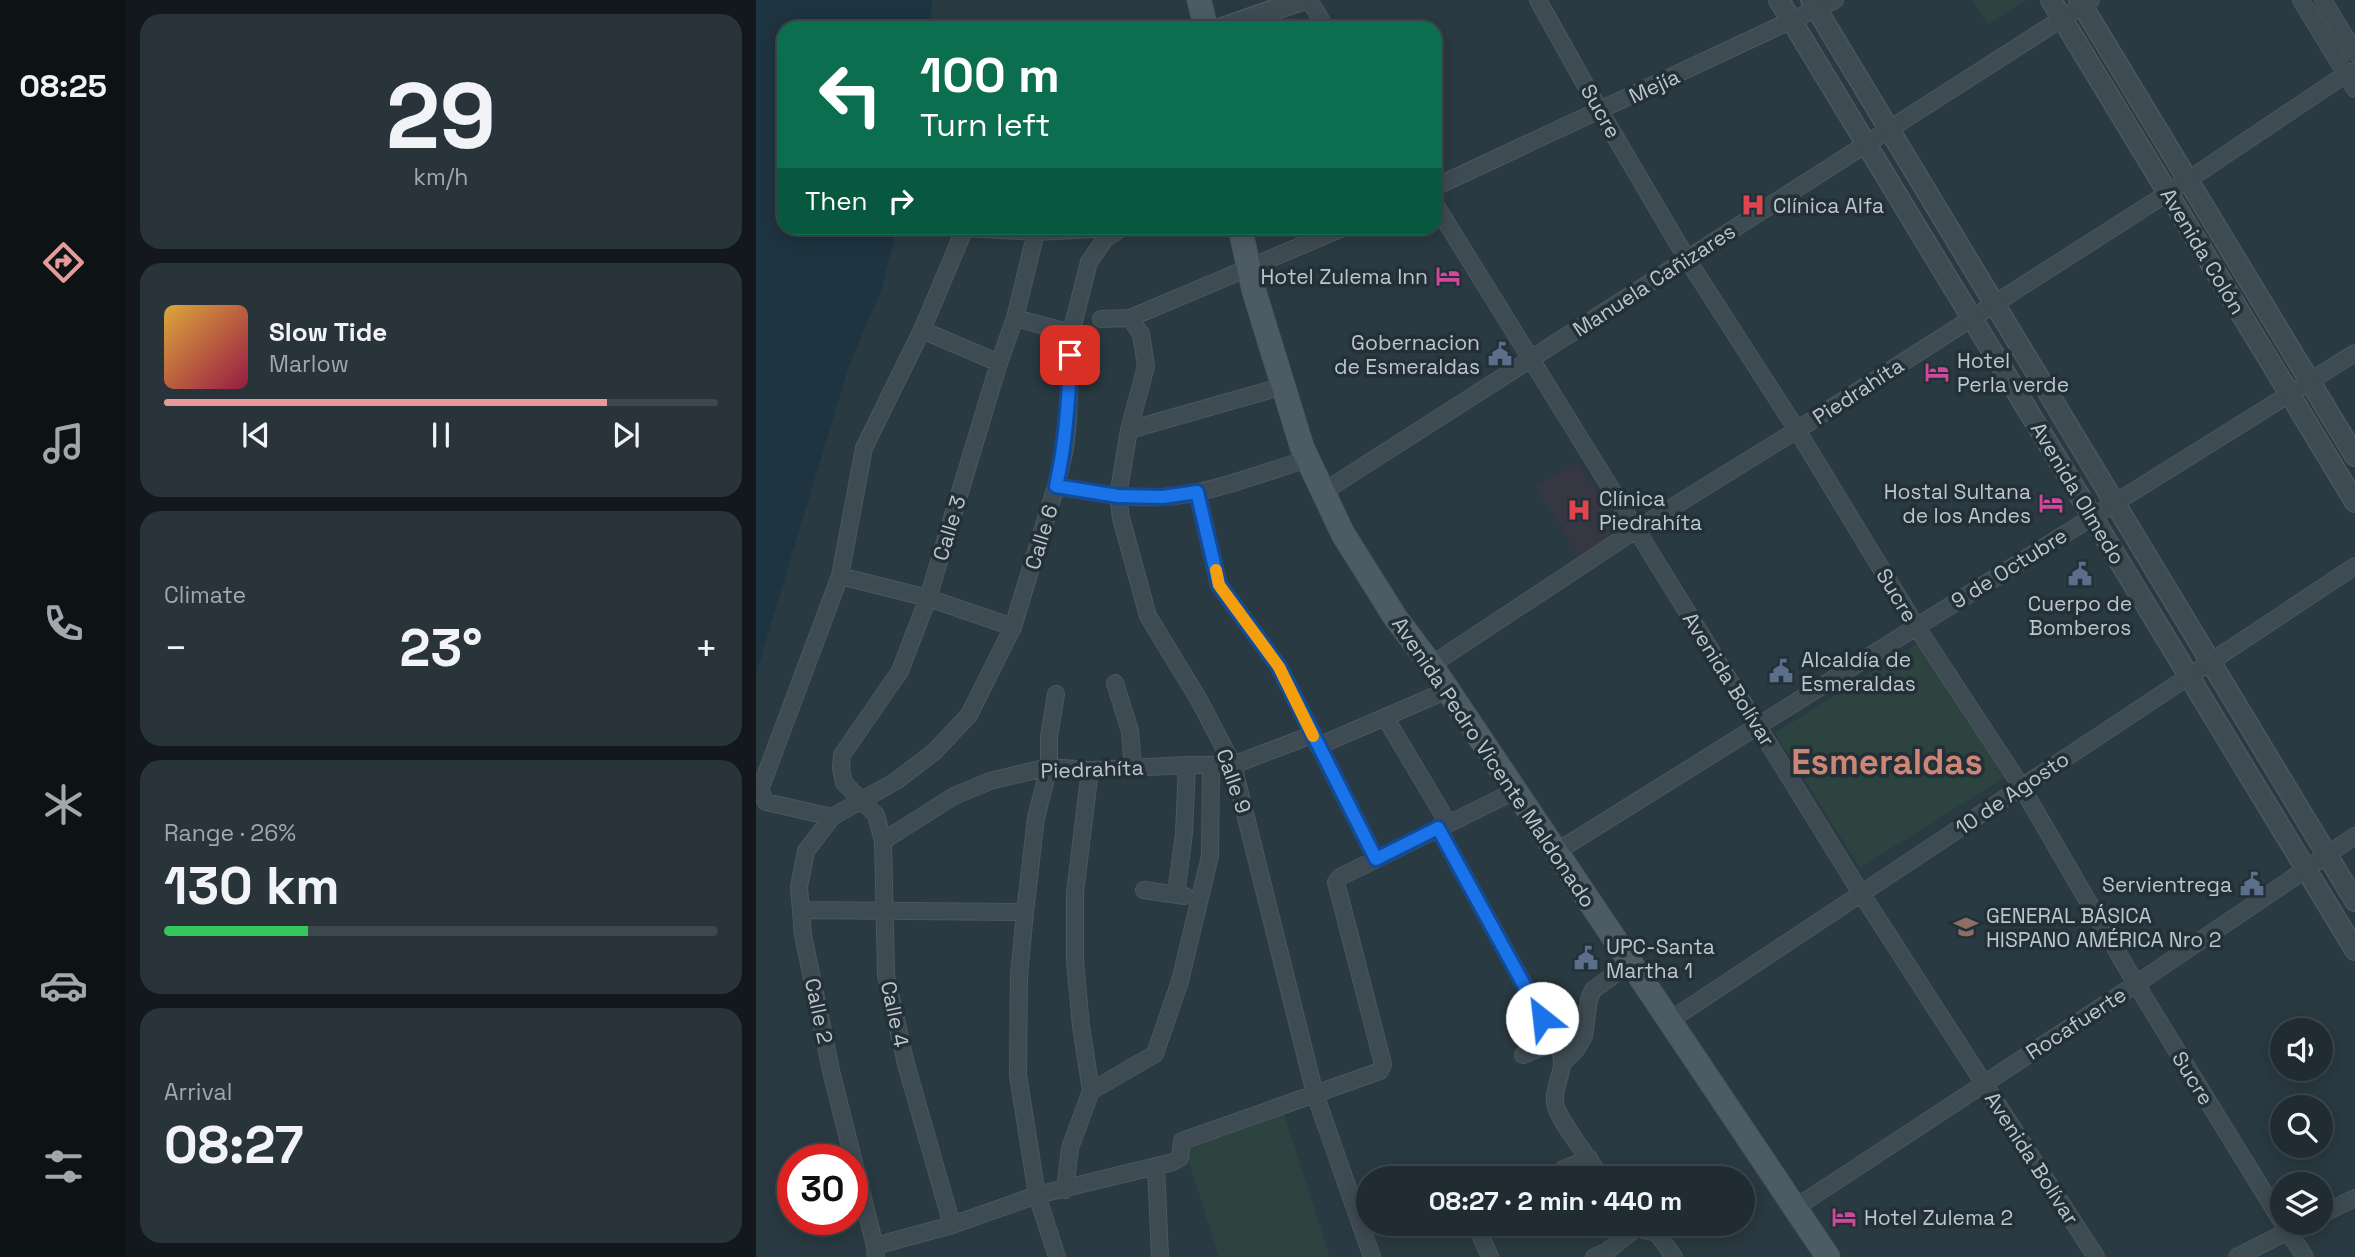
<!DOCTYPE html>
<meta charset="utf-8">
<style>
body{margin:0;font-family:"Space Grotesk",sans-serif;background:#28343a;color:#f1f3f6;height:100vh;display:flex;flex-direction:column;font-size:26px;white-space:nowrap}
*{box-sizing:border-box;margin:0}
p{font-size:23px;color:#a2a7ac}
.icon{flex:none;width:38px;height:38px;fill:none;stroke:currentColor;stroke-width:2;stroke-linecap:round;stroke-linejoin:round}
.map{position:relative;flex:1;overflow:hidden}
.panel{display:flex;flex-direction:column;gap:14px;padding:14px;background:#12181c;width:630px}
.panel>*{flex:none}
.guide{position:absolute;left:21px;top:21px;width:665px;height:214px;border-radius:21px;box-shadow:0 4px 18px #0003,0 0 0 2px #3d484d;background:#0b6e4f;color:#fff;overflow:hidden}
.fabs{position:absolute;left:1514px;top:1018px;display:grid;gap:14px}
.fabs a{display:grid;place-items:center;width:63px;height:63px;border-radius:50%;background:#202c32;box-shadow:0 4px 18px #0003,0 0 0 2px #3d484d;font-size:35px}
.speed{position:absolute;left:21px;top:1144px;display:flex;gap:14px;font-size:35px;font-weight:700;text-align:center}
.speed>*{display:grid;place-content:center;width:91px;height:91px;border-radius:50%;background:#202c32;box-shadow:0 4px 18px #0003,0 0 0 2px #3d484d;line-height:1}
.speed .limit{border:10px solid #d22;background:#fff;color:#111}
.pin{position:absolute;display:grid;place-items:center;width:60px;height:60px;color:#fff;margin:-30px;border-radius:14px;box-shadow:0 4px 10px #0006}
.me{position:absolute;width:77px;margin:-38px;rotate:331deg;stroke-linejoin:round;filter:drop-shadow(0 0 5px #0008)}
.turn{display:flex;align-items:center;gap:24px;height:147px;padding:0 28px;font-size:32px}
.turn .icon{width:91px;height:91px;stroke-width:2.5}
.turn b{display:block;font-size:49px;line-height:60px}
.then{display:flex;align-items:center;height:66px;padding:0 28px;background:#0003;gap:14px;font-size:26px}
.big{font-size:52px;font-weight:600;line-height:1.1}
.panel .tile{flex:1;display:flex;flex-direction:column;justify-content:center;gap:10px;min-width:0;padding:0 24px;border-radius:21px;background:#28343a}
.panel .dial{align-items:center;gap:0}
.dial b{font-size:91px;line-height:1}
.song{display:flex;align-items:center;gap:21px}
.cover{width:84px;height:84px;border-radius:10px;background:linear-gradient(135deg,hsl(40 70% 55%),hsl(340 70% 35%))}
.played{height:7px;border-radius:4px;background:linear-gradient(90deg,#e69b98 80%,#3d484d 80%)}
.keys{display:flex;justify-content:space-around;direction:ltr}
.heat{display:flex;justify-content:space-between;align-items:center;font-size:38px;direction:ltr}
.charge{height:10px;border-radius:5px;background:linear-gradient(90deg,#34c759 26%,#3d484d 0)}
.trip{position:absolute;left:600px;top:1166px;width:399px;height:70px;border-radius:35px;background:#202c32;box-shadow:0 4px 18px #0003,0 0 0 2px #3d484d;font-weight:600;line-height:70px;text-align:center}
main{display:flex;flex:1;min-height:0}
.menu{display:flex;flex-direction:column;width:126px;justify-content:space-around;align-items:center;background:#0d1214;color:#a2a7ac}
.menu .icon{width:49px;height:49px}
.menu .on{color:#e69b98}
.menu b{font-size:32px;color:#f1f3f6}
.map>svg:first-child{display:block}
.medical{fill:#363743}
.green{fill:#2c4340}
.water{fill:#1e3440}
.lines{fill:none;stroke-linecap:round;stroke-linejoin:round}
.minor-casing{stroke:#4b575e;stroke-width:18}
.tertiary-casing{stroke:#4b575e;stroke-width:22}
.secondary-casing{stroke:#4b575e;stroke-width:25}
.minor{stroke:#3e4b52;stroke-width:16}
.tertiary{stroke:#3e4b52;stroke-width:19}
.secondary{stroke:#4d5b64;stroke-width:23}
.route-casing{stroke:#114b97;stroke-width:18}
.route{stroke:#1a73e8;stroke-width:12}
.slow{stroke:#f59e0b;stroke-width:12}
.labels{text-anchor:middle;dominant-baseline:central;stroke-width:7;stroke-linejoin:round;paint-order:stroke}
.street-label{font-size:21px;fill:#bcc6cc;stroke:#233037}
.poi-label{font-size:21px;fill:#bcc6cc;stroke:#233037;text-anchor:start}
.town-label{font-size:35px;font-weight:bold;fill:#cd8675;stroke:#233037}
</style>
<main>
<nav class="menu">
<b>08:25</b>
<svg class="icon on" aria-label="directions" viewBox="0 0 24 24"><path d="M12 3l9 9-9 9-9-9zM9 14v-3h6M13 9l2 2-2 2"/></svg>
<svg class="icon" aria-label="music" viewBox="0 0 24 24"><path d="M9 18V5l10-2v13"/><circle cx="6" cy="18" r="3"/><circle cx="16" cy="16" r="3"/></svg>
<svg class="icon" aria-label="phone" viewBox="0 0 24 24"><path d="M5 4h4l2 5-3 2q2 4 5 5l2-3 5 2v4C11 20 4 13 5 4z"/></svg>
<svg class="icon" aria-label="climate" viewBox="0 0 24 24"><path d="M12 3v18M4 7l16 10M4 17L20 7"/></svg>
<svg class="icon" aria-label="car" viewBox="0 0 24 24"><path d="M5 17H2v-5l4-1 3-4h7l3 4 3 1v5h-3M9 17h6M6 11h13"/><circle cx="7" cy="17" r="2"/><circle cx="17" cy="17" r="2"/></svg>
<svg class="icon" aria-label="filters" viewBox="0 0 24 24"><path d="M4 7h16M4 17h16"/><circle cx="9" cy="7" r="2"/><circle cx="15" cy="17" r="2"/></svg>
</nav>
<section class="panel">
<div class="tile dial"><b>29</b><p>km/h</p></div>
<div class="tile">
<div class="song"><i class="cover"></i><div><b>Slow Tide</b><p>Marlow</p></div></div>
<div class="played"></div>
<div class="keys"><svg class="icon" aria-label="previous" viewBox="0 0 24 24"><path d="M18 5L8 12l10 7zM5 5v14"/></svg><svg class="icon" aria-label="pause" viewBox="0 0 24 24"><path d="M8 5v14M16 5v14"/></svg><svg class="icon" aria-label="next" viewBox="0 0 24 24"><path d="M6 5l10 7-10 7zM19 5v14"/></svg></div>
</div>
<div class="tile"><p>Climate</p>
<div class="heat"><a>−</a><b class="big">23°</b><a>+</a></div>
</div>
<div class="tile"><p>Range · 26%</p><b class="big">130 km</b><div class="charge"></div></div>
<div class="tile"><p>Arrival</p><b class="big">08:27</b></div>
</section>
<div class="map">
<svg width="1599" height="1257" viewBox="0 0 1599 1257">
<rect width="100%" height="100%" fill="#2a3a42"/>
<path class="medical" d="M 821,462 L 865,533 L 824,558 L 780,486 Z"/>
<path class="green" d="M 1217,0 L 1270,0 L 1232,24 Z
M 1162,643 L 1248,778 L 1104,868 L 1019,733 Z
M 528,1114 L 574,1257 L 463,1257 L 428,1147 Z"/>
<path class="water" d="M 0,0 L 176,0 L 174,28 L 28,28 L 28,228 L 141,228 L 126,288 L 92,368 L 0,674 Z"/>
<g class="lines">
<g class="minor-casing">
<path id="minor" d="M 553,0 L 570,28
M 782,0 L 844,111 L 931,259 L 1041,430 L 1160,626 L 1265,786 L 1380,984 L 1526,1222
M 1545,0 L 1599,89
M 1567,0 L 1599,53
M 679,187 L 1079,0
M 679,204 L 1105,893 L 1340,1257
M 211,228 L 280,232 L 356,228
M 259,318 L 315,333
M 374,318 L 385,334 L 390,366 L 373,430 L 362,496 L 365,518 L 392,616 L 443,700 L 477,765 L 559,1094 L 616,1257
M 345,319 L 374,318 L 587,228
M 166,330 L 243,363
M 373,430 L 528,386
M 300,486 C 335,492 371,499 407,497 C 451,495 509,472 552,459
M 441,492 L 463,585 L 523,667 L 620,859
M 567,492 L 1335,0
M 84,576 L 172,598 L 257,627
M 675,665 L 881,529 L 1041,430 L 1432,180 L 1590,74 L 1599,71
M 359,683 L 374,731 L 377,768
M 300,694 L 293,737 L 293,767 L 280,818 L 269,912 L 263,976 L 262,1075 L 281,1195 L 301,1257
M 629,717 L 692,823
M 562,746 L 692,690
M 76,817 L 10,802 L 5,792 L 5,787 L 84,576 L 108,448 L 166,330 L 209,228
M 682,828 L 804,1050 C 811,1072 797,1082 799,1103 C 800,1117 836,1163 846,1178
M 127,841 L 198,796 L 234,781 L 293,767 L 334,770 L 431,765 L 477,765 L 556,735
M 800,852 L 1599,353
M 388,890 L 429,896
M 420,895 L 428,833 L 431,765
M 45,910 L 269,912
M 913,1021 L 1599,566
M 767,1055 L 799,1042
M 808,1062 L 820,1050 L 828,1036 L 833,999 L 837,990 L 874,963
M 335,1091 L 399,1054 L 424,981 L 454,856 L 455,765
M 400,1167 L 404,1257
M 806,1170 L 833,1158
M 309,1190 L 314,1148 L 335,1091 L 325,1026 L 319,961 L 319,893 L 334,770
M 1039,1208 L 1380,984 L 1599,836
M 1564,1215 L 1599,1198
M 719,1223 L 734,1257
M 876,1223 L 880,1228 L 901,1233 L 918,1257
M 1527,1224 L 1549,1257
M 196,1225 L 150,1064 L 130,975 L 127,841 L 120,815 L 88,783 L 85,768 L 86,755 L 144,671 L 172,598 L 243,363 L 259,318 L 280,232
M 119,1246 L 76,1075 L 47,935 L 43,887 L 50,851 L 76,817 L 140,781 L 178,752 L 213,715 L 257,627 L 300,486 L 309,449 L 312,420 L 315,333 L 333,262 L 349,239 L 366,228
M 120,1257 L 119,1246 L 196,1225 L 281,1195 L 417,1162 L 424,1158 L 426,1141 L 624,1071 L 627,1064 L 580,882 L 584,877 L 759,791
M 838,1257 L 850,1252 L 880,1228
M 1481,1257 L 1548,1223"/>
</g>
<g class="tertiary-casing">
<path id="tertiary" d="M 1023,0 L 1599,950
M 1055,0 L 1599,901
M 1295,0 L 1599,502
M 1323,0 L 1599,456
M 466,28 L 546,0"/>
</g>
<g class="secondary-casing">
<path id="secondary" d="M 443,0 L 450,28
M 484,228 L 498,291 L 546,447 L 587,534 L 639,617 L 675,665 L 1072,1257"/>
</g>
<use href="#minor" class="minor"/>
<use href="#tertiary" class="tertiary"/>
<use href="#secondary" class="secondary"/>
</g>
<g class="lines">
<g class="route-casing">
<path id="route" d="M 314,355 C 313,400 310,442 300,486 L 362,496 L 407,497 L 441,492 L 463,585 L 523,667 L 620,859 L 682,828 L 786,1018"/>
</g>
<use href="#route" class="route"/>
<path class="slow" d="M 460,570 L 463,585 L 523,667 L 557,736"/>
</g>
<defs>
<g id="hospital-bare" transform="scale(1.89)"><path d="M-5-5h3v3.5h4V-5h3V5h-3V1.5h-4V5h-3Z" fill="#e0444e" stroke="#233037" stroke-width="2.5" paint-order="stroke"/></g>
<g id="hotel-bare" transform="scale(1.89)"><path d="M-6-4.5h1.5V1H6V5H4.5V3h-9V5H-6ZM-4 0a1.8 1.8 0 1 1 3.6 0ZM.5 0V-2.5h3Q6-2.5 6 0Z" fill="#d1479c" stroke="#233037" stroke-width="2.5" paint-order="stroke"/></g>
<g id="civic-bare" transform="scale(1.89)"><path d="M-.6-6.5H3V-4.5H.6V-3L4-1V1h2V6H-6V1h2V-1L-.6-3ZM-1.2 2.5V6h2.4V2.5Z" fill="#5c6f8a" stroke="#233037" stroke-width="2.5" paint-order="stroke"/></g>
<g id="school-bare" transform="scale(1.89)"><path d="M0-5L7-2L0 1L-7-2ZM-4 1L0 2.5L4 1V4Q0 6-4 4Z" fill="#8d6e63" stroke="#233037" stroke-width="2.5" paint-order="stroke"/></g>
</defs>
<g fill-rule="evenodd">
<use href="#hospital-bare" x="997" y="205"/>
<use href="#hotel-bare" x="692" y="276"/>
<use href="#civic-bare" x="744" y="354"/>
<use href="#hotel-bare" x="1181" y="372"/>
<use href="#hotel-bare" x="1295" y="503"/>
<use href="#hospital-bare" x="823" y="510"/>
<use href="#civic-bare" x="1324" y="574"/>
<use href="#civic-bare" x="1025" y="671"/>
<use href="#civic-bare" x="1496" y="884"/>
<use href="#school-bare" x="1210" y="927"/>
<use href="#civic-bare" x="830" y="958"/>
<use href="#hotel-bare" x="1088" y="1217"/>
</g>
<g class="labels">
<g class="street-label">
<text transform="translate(898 86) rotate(-25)">Mejía</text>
<text transform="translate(845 111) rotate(60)">Sucre</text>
<text transform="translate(1447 251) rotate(59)">Avenida Colón</text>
<text transform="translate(898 280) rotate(-33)">Manuela Cañizares</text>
<text transform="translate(1102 391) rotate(-33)">Piedrahíta</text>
<text transform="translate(1322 493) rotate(59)">Avenida Olmedo</text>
<text transform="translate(193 528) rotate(-73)">Calle 3</text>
<text transform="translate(285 537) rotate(-73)">Calle 6</text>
<text transform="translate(1253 568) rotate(-32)">9 de Octubre</text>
<text transform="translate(1141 595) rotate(59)">Sucre</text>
<text transform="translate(973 679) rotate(58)">Avenida Bolívar</text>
<text transform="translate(738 762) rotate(56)">Avenida Pedro Vicente Maldonado</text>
<text transform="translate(336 769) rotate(-2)">Piedrahíta</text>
<text transform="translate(478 781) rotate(71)">Calle 9</text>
<text transform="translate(1256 793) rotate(-34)">10 de Agosto</text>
<text transform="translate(63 1011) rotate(78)">Calle 2</text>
<text transform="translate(139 1014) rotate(78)">Calle 4</text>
<text transform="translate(1320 1023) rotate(-33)">Rocafuerte</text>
<text transform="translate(1437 1078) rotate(58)">Sucre</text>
<text transform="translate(1276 1158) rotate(57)">Avenida Bolívar</text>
</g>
<g class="poi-label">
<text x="1017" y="205">Clínica Alfa</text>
<text x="672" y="276" text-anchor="end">Hotel Zulema Inn</text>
<text x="724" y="342" text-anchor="end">Gobernacion<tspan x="724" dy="24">de Esmeraldas</tspan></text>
<text x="1201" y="360">Hotel<tspan x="1201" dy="24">Perla verde</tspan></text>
<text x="1275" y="491" text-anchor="end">Hostal Sultana<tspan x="1275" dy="24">de los Andes</tspan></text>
<text x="843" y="498">Clínica<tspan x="843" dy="24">Piedrahíta</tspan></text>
<text x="1324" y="603" text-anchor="middle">Cuerpo de<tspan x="1324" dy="24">Bomberos</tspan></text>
<text x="1045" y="659">Alcaldía de<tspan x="1045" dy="24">Esmeraldas</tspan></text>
<text x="1476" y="884" text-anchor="end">Servientrega</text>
<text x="1230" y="915">GENERAL BÁSICA<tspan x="1230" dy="24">HISPANO AMÉRICA Nro 2</tspan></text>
<text x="850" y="946">UPC-Santa<tspan x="850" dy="24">Martha 1</tspan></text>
<text x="1108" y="1217">Hotel Zulema 2</text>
</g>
<g class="town-label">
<text x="1131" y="762">Esmeraldas</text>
</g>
</g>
</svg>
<div class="fabs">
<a><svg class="icon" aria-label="sound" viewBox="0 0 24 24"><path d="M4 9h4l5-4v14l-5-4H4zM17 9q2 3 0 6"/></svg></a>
<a><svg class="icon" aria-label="search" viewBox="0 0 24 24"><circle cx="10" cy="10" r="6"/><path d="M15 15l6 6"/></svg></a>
<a><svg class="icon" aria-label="layers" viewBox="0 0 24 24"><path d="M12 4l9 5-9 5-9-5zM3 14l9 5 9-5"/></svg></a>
</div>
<div class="speed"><div class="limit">30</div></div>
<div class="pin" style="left:314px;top:355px;background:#d93025"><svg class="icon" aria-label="arrive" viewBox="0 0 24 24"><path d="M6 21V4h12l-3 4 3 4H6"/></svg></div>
<svg class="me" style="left:786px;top:1018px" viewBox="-20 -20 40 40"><circle r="19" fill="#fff"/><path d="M0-13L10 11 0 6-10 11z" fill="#1a73e8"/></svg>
<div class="trip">08:27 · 2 min · 440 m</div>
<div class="guide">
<div class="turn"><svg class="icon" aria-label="left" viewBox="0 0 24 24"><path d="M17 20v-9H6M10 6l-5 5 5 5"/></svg><div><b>100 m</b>Turn left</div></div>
<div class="then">Then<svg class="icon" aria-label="right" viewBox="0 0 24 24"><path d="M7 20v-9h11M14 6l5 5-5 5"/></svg></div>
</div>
</div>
</main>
